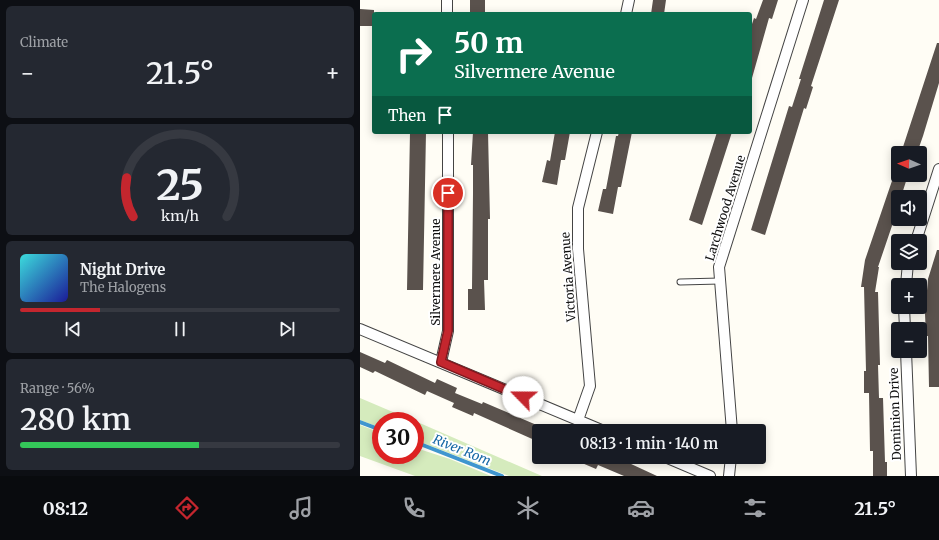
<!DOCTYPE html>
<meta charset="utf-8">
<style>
body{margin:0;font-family:Merriweather,serif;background:#242831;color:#f1f3f6;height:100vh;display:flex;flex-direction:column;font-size:15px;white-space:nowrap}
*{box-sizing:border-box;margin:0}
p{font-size:13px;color:#9ea1a6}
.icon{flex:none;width:22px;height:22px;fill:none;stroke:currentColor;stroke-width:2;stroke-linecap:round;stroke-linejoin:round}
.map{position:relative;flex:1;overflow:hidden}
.panel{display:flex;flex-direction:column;gap:6px;padding:6px;background:#0d0f14;width:360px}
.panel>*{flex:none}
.guide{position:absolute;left:12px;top:12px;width:380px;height:122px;border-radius:4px;box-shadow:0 2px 10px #0003;background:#0b6e4f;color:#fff;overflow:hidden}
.needle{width:26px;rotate:272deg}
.buttons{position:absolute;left:531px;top:146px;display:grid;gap:8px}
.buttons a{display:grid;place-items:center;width:36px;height:36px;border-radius:4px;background:#171b24;box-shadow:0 2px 10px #0003;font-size:20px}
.speed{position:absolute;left:12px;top:412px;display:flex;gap:8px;font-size:20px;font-weight:700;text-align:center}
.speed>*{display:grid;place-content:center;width:52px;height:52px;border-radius:50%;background:#171b24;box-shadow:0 2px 10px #0003;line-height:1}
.speed .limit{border:6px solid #d22;background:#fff;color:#111}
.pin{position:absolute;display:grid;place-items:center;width:34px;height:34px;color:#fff;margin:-17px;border:2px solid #fff;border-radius:50%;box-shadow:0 1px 4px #0007}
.me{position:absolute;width:44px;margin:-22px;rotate:293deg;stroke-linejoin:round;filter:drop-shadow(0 0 3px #0008)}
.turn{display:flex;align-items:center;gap:14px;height:84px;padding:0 16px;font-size:18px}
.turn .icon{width:52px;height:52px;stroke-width:2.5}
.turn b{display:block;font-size:28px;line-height:34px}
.then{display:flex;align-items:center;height:38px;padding:0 16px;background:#0003;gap:8px;font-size:15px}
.big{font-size:30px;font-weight:600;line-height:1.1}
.panel .card{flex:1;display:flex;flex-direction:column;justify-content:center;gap:6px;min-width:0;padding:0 14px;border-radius:6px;background:#242831}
.panel .dial{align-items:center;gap:0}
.dial svg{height:104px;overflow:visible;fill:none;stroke:#363941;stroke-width:7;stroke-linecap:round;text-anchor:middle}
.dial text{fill:#f1f3f6;stroke:none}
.song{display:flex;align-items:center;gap:12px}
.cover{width:48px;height:48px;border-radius:6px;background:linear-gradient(135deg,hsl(180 70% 55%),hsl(240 70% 35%))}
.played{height:4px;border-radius:2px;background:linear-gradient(90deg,#c4262e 25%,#363941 25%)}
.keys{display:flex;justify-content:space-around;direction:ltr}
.heat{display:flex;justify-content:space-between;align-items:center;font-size:22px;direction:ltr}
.charge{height:6px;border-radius:3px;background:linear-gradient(90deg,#34c759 56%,#363941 0)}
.trip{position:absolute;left:172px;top:424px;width:234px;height:40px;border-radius:4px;background:#171b24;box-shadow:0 2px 10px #0003;font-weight:600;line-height:40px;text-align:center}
.tab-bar{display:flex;height:64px;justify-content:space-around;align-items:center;background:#090b0e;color:#9ea1a6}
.tab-bar .icon{width:28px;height:28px}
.tab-bar .on{color:#c4262e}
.tab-bar b{font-size:18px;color:#f1f3f6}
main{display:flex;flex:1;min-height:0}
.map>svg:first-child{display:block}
.green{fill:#d5ebbd}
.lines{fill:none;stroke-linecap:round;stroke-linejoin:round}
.stream{stroke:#3f96cf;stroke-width:4}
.building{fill:#5a524d}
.service-casing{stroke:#444;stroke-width:7}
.minor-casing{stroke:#444;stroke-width:12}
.service{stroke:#fff;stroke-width:5}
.minor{stroke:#fff;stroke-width:10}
.route-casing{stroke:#7f191e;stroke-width:10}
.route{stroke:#c4262e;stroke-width:7}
.labels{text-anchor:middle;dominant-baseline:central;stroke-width:4;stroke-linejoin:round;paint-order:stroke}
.street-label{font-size:12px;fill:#111;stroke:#fff}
.water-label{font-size:13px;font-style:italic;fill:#1768a6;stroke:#fff}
</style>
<main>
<section class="panel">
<div class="card"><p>Climate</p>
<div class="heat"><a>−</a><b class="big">21.5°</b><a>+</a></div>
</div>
<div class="card dial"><svg viewBox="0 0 100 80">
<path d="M14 69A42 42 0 1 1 86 69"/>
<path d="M14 69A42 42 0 0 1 9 39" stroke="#c4262e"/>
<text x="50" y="56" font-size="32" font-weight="700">25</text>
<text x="50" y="72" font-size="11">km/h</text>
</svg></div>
<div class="card">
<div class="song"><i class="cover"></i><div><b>Night Drive</b><p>The Halogens</p></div></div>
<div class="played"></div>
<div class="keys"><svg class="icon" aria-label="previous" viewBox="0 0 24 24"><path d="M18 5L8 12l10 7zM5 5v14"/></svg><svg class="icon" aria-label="pause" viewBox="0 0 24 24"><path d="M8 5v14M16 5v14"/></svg><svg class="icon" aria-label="next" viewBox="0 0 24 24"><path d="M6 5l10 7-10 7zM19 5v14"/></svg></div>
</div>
<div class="card"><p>Range · 56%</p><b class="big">280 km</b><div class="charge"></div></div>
</section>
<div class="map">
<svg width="579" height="476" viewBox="0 0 579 476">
<rect width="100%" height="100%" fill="#fffdf5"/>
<path class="green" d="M 0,398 L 54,421 L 21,421 L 21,428 L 0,420 Z
M 55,421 L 182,476 L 149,476 L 55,440 Z
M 0,425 L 21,433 L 21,455 L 55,455 L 55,451 L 59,449 L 90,459 L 131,476 L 55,476 L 0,456 Z"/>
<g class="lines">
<path class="stream" d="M 0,422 L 21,430
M 55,442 L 142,476"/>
</g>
<path class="building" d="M 110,0 L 125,0 L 125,14 L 110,14 Z
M 293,0 L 306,0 L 304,14 L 291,14 Z
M 403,0 L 418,0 L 412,19 L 409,18 L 392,78 L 390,77 L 390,30 L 394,18 L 396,19 Z
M 464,0 L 479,0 L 451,86 L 453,87 L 446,109 L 444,108 L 405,235 L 391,230 L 429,106 L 432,107 L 441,79 L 439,79 Z
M 0,9 L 14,10 L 14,26 L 0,26 Z
M 577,43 L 579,43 L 579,83 L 563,136 L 557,153 L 541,153 Z
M 50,132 L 66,132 L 63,290 L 47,290 Z
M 113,132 L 128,132 L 130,219 L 128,219 L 128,280 L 124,280 L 125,310 L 108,310 L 108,289 L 112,289 L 113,193 L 113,165 L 111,165 Z
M 195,132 L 210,132 L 205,160 L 201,160 L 197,185 L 182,182 L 187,160 L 190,161 Z
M 259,132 L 272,132 L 261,187 L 258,187 L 253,214 L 238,211 L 243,189 L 246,189 L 256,136 L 258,136 Z
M 357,132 L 372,132 L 342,225 L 329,220 Z
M 534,175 L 548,175 L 541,197 L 538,197 L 536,214 L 518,267 L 519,267 L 515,292 L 518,292 L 520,365 L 518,365 L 519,398 L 523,398 L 525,462 L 527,462 L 527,476 L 513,476 L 513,451 L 510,451 L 509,393 L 504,393 L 504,371 L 506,371 L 504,287 L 501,287 L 505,260 Z
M 577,250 L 579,250 L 579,387 L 569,387 L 568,336 L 566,336 L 565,314 L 568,279 Z
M 0,352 L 25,363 L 27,360 L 75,383 L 77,379 L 97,388 L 95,393 L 122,404 L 123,402 L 179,426 L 179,442 L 114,413 L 113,416 L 92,407 L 94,403 L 67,391 L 65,395 L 15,371 L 13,373 L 0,367 Z
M 208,457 L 256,457 L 297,476 L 264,476 L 238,465 L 236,469 Z"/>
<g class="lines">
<g class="service-casing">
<path id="service" d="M 320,282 L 360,281"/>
</g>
<g class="minor-casing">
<path id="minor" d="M 87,0 L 87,14
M 266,14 L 269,0
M 556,241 L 579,169
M 546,285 L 548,263
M 544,307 L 545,329
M 0,329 L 244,431
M 546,351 L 551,476
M 81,362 L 88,331 L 88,132
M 218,420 L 230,386 L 218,249 L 218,208 L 237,132
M 372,431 L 359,267 L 443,0
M 305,457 L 350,476
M 369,476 L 371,457"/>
</g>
<use href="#service" class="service"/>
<use href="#minor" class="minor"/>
</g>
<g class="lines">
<g class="route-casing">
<path id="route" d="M 88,193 L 88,331 L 81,362 L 163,397"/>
</g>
<use href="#route" class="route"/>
</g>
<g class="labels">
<g class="street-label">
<text transform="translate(365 208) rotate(-73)">Larchwood Avenue</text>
<text transform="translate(75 272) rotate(-90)">Silvermere Avenue</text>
<text transform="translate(208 277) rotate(-94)">Victoria Avenue</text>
<text transform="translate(535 414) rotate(-92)">Dominion Drive</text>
</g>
<g class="water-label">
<text transform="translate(102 450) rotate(22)">River Rom</text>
</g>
</g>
</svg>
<div class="buttons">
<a><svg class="needle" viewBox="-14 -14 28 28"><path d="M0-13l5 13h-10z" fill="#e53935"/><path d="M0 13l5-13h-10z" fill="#9ea1a6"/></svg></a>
<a><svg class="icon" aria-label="sound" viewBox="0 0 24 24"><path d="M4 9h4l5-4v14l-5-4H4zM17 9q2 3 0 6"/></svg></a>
<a><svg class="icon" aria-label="layers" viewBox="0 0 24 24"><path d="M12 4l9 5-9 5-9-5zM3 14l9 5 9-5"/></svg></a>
<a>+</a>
<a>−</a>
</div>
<div class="speed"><div class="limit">30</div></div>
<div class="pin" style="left:88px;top:193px;background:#d93025"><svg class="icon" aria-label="arrive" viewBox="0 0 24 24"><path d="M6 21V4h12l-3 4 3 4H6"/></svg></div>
<svg class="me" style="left:163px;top:397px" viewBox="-20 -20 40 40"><circle r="19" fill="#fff"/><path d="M0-13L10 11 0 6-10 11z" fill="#c4262e"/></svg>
<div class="trip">08:13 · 1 min · 140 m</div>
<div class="guide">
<div class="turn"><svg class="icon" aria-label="right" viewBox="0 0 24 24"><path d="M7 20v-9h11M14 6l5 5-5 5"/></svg><div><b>50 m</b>Silvermere Avenue</div></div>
<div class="then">Then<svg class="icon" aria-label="arrive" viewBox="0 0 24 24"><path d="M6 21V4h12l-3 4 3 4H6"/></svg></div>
</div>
</div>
</main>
<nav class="tab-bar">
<b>08:12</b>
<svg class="icon on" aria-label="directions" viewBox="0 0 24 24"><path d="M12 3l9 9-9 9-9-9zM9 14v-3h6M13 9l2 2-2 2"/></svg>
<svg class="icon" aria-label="music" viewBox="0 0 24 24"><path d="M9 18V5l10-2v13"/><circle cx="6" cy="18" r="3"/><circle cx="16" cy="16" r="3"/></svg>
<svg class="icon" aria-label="phone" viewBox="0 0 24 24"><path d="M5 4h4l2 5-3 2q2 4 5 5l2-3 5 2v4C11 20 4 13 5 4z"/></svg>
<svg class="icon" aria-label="climate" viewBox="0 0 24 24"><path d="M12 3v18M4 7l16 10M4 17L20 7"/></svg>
<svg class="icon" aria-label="car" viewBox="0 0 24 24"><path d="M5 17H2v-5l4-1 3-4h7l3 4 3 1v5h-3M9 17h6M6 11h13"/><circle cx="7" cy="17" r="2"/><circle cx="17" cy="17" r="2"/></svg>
<svg class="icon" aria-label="filters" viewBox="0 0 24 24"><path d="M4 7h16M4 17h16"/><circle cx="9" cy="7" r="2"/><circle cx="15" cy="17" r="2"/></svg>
<b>21.5°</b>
</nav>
